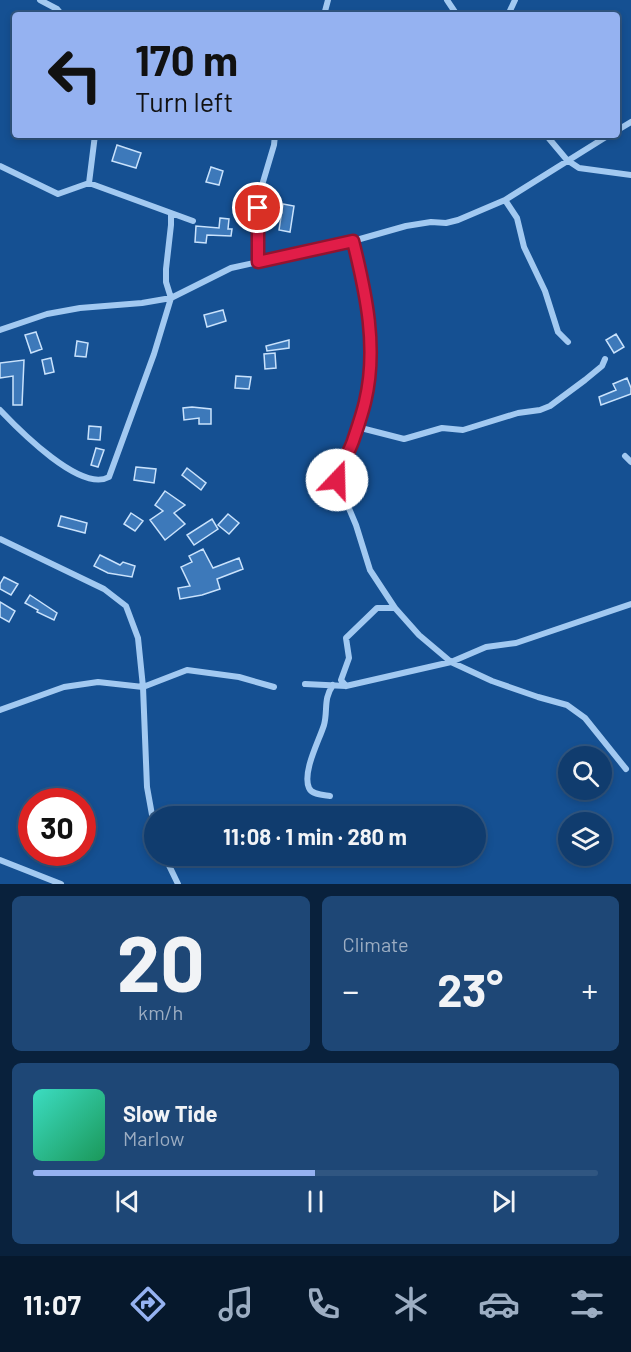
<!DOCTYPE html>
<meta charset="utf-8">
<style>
body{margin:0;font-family:Barlow,sans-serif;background:#1e4776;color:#f1f3f6;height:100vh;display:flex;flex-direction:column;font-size:22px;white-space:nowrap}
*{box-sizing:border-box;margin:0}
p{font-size:20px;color:#9cadc2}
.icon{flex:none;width:33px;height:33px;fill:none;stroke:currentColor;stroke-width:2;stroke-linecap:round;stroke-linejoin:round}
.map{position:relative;height:884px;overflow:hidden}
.sheet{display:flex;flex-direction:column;gap:12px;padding:12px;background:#09213c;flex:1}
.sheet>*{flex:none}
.guide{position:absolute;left:12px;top:12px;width:608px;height:126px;border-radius:6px;box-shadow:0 3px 9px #0003,0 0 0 2px #305681;background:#95b2f1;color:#111;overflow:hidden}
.buttons{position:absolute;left:558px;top:746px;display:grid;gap:12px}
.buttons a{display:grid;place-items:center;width:54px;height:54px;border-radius:50%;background:#103c6e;box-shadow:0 3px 9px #0003,0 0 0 2px #305681;font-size:30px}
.speed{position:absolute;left:18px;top:788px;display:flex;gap:12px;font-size:30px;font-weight:700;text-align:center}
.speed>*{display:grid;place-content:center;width:78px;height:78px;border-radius:50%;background:#103c6e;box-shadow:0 3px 9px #0003,0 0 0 2px #305681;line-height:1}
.speed .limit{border:9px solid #d22;background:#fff;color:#111}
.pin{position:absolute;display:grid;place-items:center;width:51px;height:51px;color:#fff;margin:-26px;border:3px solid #fff;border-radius:50%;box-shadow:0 2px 6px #0007}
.me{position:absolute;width:66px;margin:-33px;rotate:21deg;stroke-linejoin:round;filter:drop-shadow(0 0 4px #0008)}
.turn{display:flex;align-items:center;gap:21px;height:126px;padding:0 24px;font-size:27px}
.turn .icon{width:78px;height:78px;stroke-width:2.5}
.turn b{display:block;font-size:42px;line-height:51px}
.big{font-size:45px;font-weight:700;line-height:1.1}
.sheet .tile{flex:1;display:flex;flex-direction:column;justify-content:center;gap:9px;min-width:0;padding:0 21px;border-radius:9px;background:#1e4776}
.sheet .dial{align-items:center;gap:0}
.dial b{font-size:78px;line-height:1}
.song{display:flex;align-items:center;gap:18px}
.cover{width:72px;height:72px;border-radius:9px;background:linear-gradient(135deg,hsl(170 70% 55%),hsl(150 70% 35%))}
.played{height:6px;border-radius:3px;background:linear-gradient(90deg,#95b2f1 50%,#305681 50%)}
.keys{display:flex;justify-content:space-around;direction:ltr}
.heat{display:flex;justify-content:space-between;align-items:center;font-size:33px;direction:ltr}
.sheet .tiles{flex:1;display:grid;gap:12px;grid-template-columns:1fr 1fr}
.tile:last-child{grid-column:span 2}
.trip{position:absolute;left:144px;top:806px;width:342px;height:60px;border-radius:30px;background:#103c6e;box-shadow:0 3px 9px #0003,0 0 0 2px #305681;font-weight:700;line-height:60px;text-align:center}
.tabs{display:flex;height:96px;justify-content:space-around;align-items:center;background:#06182c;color:#9cadc2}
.tabs .icon{width:42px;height:42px}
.tabs .active{color:#95b2f1}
.tabs b{font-size:27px;color:#f1f3f6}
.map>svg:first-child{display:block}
.building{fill:#3d79ba;stroke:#c9e2fc;stroke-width:1.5}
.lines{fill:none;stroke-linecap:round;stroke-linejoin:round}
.minor{stroke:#a2c9f1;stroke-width:6}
.route-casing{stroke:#92132f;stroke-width:15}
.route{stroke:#e11d48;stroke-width:10}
</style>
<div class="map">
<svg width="631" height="884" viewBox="0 0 631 884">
<rect width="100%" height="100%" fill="#155092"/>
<path class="building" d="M 117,145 L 141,153 L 136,168 L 112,161 Z
M 211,167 L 223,171 L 219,185 L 206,182 Z
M 283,204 L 294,206 L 290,232 L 279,230 Z
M 220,218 L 229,219 L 228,229 L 232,229 L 231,236 L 207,235 L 206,243 L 195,242 L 196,226 L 219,228 Z
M 223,310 L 226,321 L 207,327 L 204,315 Z
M 36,332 L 42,349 L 31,353 L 25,335 Z
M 616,334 L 624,347 L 614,353 L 606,340 Z
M 289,340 L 289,348 L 267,351 L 266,346 Z
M 77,341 L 88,343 L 86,357 L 75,356 Z
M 275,353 L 276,368 L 265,369 L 264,354 Z
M 51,358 L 54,372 L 45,374 L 42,360 Z
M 24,360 L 22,405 L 13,405 L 13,376 L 0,378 L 0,363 Z
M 236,376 L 251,377 L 249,389 L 235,388 Z
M 627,378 L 631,388 L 631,394 L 601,405 L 599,397 L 616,390 L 613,384 Z
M 192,407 L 211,409 L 211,424 L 199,424 L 199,418 L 184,420 L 183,408 Z
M 89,426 L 101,427 L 100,440 L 88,439 Z
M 96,448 L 104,450 L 98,467 L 91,465 Z
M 136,467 L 156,469 L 154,483 L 134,480 Z
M 187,468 L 206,483 L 201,490 L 182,475 Z
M 165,491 L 185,505 L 174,513 L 185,524 L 165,540 L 150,520 L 163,511 L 155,505 Z
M 131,513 L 143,521 L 135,531 L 124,524 Z
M 228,514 L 239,523 L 229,534 L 218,525 Z
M 61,516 L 87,523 L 85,533 L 58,526 Z
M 212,519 L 218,529 L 194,545 L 187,535 Z
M 203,549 L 213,568 L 239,558 L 243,569 L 217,579 L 220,589 L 202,595 L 180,599 L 178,588 L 190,586 L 181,567 L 192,562 L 189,556 Z
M 100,555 L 120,565 L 123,562 L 135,566 L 132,577 L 108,573 L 94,566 Z
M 4,577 L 18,584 L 11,595 L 0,589 L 0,584 Z
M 30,595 L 57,613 L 54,620 L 37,612 L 38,610 L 25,603 Z
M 0,602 L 15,611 L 9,622 L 0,617 Z"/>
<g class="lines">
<path class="minor" d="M 40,0 L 57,9 L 62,15
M 447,0 L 457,15
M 324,15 L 328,0
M 508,15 L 515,0
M 616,131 L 631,122
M 546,135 L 567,160 L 579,168 L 631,175
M 0,166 L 58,194 L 89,183 L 95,135
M 89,183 L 193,221
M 505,200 L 517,218 L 524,247 L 545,291 L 558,332 L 568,342
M 353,241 L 366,294 L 371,353 L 366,400 L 352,442 L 337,480 L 356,525 L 370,570 L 395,608 L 419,635 L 451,662 L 492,681 L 538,697 L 567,705 L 585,718 L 626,769
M 258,262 L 260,192 L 274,145 L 275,135
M 0,330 L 47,314 L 80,308 L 142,303 L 171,298 L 231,268 L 353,241 L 406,226 L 431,222 L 446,223 L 458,220 L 505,200 L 609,135
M 0,410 C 19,430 81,493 109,477 L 154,354 L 171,298 L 166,282 L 166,269 L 171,225 L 171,213
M 357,427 L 404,439 L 442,428 L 463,430 L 518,413 L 540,410 L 550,406 L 585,380 L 602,366 L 605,359
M 625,456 L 631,462
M 0,539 L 104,589 L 126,606 L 138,638 L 143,687 L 147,787 L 154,826
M 305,684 L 346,686 L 451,662 L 486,647 L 516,643 L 631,604
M 346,686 L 341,680 L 349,658 L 346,638 L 377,608 L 395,608
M 0,710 L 64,687 L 98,682 L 143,687 L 187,670 L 239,677 L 274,687
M 330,796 C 324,795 312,795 309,788 C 302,772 319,741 324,725 C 328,710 323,699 333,685
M 164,855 L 178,884
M 0,860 L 61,884"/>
</g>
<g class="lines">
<g class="route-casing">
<path id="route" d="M 258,208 L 258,262 L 353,241 C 366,293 378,348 365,402 C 362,415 357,429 353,441 C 348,455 340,466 337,480"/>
</g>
<use href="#route" class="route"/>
</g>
</svg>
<div class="buttons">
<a><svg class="icon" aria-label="search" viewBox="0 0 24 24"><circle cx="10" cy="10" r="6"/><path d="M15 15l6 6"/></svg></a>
<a><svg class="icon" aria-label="layers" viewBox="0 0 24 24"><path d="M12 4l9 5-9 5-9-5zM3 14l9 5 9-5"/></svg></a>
</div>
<div class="speed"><div class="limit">30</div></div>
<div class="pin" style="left:258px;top:208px;background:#d93025"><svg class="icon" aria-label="arrive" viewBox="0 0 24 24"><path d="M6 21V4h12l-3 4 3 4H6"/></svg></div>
<svg class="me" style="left:337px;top:480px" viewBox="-20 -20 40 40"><circle r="19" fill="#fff"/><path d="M0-13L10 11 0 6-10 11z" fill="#e11d48"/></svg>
<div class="trip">11:08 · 1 min · 280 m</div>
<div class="guide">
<div class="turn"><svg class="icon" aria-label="left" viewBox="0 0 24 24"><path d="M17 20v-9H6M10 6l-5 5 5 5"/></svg><div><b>170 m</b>Turn left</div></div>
</div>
</div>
<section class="sheet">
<div class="tiles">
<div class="tile dial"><b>20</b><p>km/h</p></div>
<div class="tile"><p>Climate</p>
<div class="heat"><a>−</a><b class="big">23°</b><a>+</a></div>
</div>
<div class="tile">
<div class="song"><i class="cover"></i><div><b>Slow Tide</b><p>Marlow</p></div></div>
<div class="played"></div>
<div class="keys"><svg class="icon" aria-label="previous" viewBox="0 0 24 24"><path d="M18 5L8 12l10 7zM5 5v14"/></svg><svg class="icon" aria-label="pause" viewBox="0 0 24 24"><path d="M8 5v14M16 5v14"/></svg><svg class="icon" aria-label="next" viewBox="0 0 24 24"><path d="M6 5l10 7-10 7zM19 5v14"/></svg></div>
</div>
</div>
</section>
<nav class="tabs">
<b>11:07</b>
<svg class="icon active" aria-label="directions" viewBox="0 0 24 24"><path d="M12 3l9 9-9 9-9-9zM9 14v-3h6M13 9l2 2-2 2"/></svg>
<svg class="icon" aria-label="music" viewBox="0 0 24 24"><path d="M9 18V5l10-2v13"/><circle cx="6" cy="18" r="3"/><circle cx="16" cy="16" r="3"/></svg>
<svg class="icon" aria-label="phone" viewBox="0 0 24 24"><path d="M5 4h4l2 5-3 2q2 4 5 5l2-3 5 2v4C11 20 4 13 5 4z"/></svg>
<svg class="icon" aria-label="climate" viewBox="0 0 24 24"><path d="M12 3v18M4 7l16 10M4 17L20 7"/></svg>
<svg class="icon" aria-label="car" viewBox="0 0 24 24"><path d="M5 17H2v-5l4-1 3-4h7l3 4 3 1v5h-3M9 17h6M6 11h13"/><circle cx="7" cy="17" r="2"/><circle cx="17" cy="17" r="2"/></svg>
<svg class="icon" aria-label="filters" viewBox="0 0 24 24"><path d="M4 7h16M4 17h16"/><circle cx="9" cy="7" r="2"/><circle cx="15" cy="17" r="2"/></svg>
</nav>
